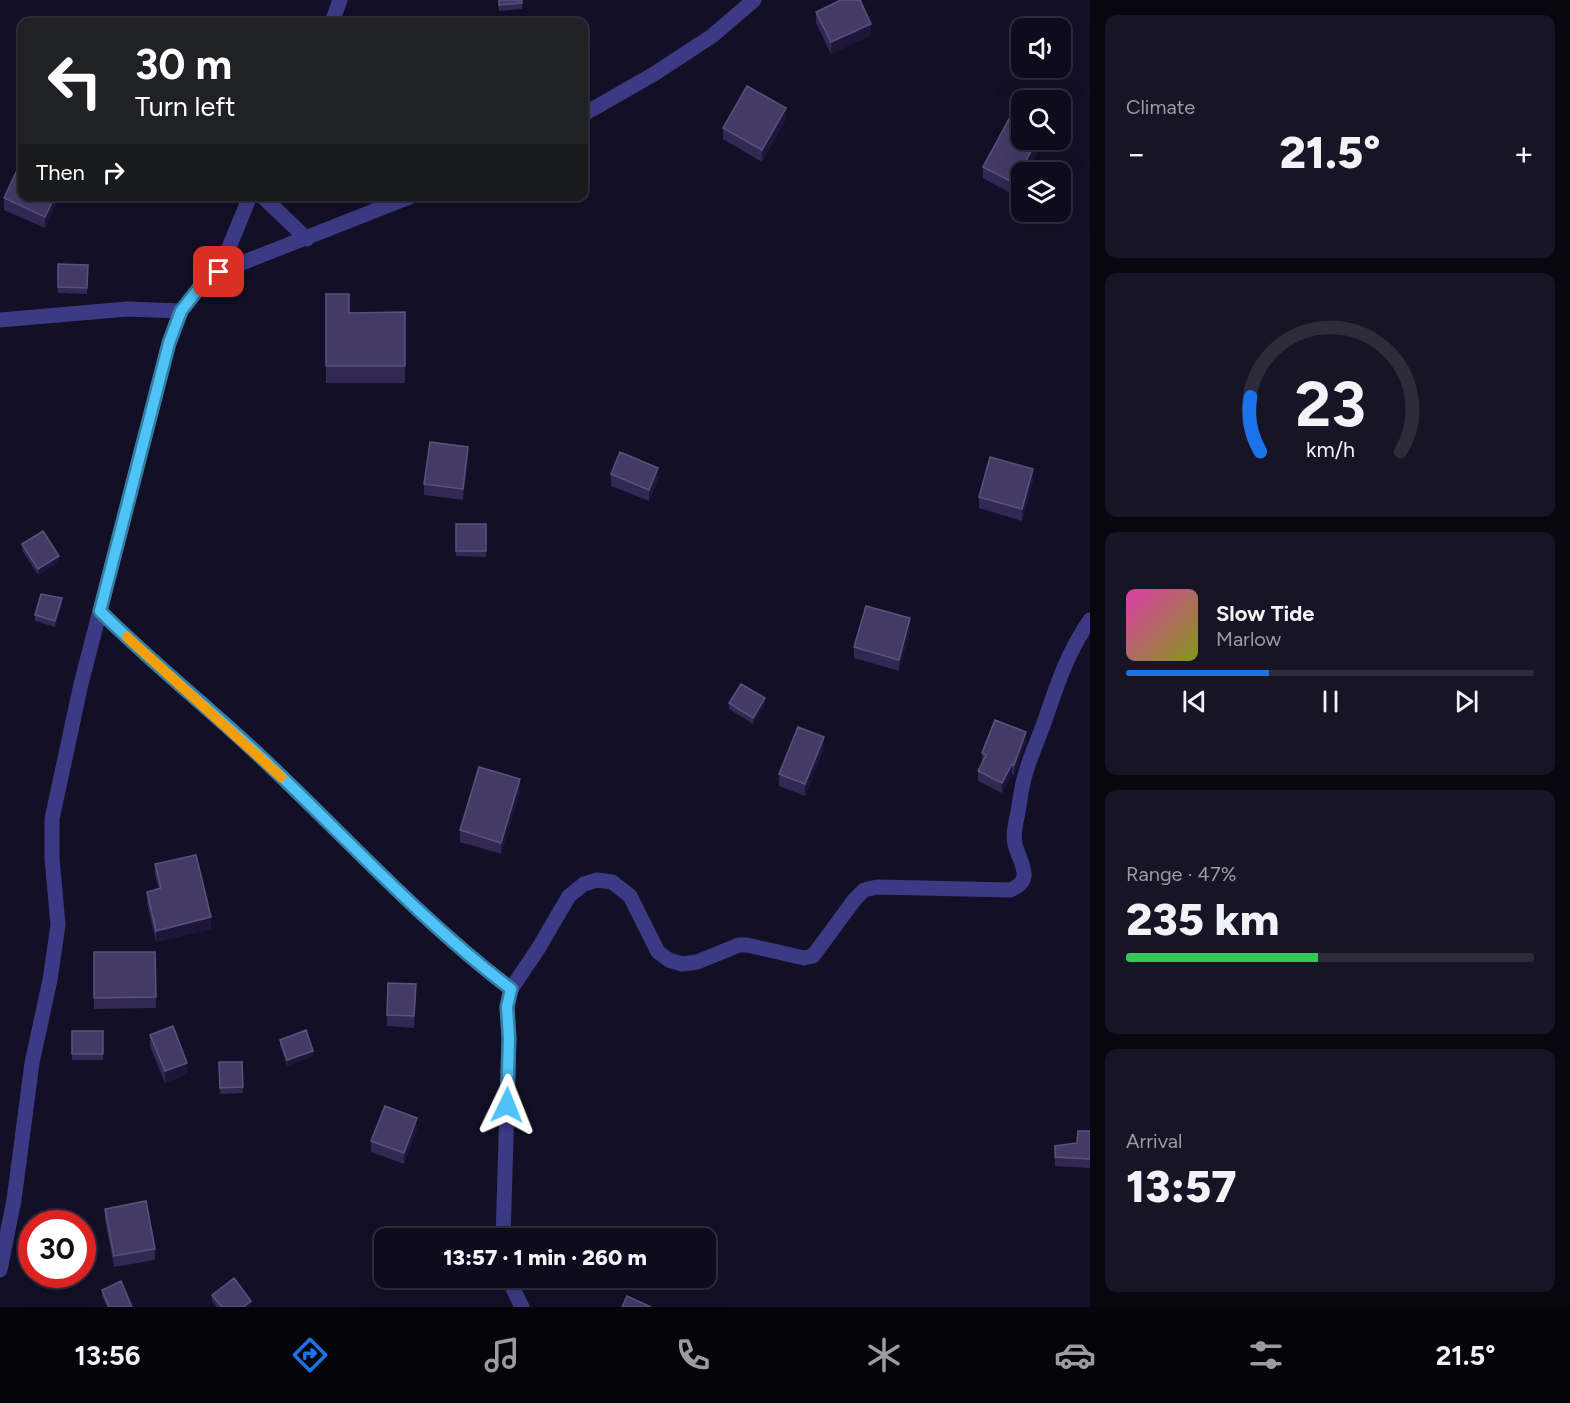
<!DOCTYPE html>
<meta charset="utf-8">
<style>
body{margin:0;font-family:Figtree,sans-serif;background:#171425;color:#f1f3f6;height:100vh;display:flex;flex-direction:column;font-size:22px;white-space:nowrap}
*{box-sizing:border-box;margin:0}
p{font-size:20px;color:#9b9ba3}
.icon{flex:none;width:33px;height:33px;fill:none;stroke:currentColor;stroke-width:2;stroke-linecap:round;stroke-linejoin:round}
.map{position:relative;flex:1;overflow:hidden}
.side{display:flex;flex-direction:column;gap:15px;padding:15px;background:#08060f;width:480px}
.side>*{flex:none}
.hud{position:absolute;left:18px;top:18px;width:570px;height:183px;border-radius:12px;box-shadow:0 6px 24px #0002,0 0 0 2px #2e2b3b;background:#202124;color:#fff;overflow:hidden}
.tools{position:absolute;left:1011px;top:18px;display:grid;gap:12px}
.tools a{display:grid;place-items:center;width:60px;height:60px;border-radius:12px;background:#0e0b1c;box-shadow:0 6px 24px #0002,0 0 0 2px #2e2b3b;font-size:30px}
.speed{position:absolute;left:18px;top:1210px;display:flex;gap:12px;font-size:30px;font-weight:700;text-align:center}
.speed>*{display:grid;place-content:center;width:78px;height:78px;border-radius:50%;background:#0e0b1c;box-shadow:0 6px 24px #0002,0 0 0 2px #2e2b3b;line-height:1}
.speed .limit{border:9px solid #d22;background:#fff;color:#111}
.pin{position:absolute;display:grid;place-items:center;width:51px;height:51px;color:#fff;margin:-26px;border-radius:12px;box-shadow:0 3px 9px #0006}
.me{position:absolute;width:66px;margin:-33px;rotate:2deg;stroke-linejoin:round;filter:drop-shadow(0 0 4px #0008)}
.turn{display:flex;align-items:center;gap:21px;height:126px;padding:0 18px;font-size:27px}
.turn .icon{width:78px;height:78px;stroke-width:2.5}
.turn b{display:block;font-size:42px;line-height:51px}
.then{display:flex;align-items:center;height:57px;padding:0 18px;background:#0003;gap:12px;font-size:22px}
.big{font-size:45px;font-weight:800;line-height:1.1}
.side .card{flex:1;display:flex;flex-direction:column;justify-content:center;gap:9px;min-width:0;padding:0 21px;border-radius:12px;background:#171425}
.side .dial{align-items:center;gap:0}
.dial svg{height:156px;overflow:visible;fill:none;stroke:#2e2b3b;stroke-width:7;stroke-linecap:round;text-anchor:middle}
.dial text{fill:#f1f3f6;stroke:none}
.song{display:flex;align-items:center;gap:18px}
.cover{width:72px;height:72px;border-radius:9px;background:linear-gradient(135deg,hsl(320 70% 55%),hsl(70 70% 35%))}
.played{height:6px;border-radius:3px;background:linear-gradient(90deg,#1a73e8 35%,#2e2b3b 35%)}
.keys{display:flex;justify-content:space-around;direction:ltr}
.heat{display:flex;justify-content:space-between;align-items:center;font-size:33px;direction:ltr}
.charge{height:9px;border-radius:4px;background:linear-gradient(90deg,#34c759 47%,#2e2b3b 0)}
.trip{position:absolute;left:374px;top:1228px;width:342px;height:60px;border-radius:12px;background:#0e0b1c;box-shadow:0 6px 24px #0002,0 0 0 2px #2e2b3b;font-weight:800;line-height:60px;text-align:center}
.tab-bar{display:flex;height:96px;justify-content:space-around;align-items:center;background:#06040b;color:#9b9ba3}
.tab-bar .icon{width:42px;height:42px}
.tab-bar .selected{color:#1a73e8}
.tab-bar b{font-size:27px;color:#f1f3f6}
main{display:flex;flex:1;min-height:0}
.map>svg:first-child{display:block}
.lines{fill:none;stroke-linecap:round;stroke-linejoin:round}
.minor{stroke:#3d3a85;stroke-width:15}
.wall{fill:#312854}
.shaded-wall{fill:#1d163a}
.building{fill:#433a66;stroke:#5a527e;stroke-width:1.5}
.route-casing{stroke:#337fa1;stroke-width:15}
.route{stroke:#4fc3f7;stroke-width:10}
.slow{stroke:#f59e0b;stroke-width:10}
</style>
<main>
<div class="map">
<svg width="1090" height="1307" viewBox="0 0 1090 1307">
<rect width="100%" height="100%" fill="#130f26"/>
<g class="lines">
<path class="minor" d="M 332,22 L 340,0
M 584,114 L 654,74 L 712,36 L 754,0
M 262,196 L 307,239
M 219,272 L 250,196
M 0,320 L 127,309 L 181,311
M 100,611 C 152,663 209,708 262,758 C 344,835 420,920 511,989 L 507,1007 L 509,1038 L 503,1239
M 511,989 L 538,949 L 569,896 L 584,884 L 597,880 L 612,882 L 630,896 L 658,952 L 669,960 L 682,964 L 697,962 L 739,945 L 747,945 L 804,958 L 813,956 L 855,899 L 864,890 L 877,887 L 1010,890 C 1036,880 1019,862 1015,844 C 1013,835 1015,826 1017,817 C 1020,802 1021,786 1026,772 C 1031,754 1039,738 1045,720 C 1057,685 1068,651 1090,620
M 0,1270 L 14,1200 L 32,1063 L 50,980 L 58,925 L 52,858 L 52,819 L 81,684 L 169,343 L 181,311 L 199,288 L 219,272 L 412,196
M 508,1278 L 522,1307"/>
</g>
<path class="wall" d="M 498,0 L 522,0 L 522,9 L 499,11 Z
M 816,12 L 871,35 L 831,54 L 816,23 Z
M 786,119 L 762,162 L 723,139 L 723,128 Z
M 1040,140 L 1040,147 L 1014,195 L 983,178 L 983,167 Z
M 60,196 L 45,228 L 4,210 L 4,198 Z
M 88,265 L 87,294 L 58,293 L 58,287 Z
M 326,294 L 349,313 L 405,312 L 405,383 L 326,383 Z
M 468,458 L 463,500 L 424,495 L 424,484 Z
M 611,474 L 658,480 L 649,501 L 611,486 Z
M 1033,481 L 1022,521 L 979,508 L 979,497 Z
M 456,524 L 486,524 L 486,557 L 456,556 Z
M 22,544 L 59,562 L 38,575 L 22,550 Z
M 62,604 L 55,627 L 35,621 L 35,615 Z
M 910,630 L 899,671 L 854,658 L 854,647 Z
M 729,703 L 765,704 L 753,724 L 729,709 Z
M 1026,742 L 1014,775 L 1012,774 L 1002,793 L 978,781 L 978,771 L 982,762 L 982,753 Z
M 824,748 L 805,796 L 779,786 L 779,774 Z
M 520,791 L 501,854 L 460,842 L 460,830 Z
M 155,864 L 211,929 L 156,942 L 147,903 L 147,892 L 159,889 L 155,876 Z
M 94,952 L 155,952 L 156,1008 L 94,1009 Z
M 416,995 L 414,1028 L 387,1026 L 387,1015 Z
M 72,1031 L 103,1031 L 103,1060 L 72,1060 Z
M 150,1035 L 187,1074 L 165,1083 L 150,1046 Z
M 280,1040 L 313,1056 L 287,1066 L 280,1045 Z
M 219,1062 L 242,1062 L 243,1093 L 220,1094 Z
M 417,1129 L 404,1164 L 371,1152 L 371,1141 Z
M 1090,1131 L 1090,1168 L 1055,1166 L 1055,1146 L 1077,1143 Z
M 105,1209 L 155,1249 L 155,1260 L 114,1267 L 105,1220 Z
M 102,1290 L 132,1307 L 107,1307 L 102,1296 Z
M 212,1295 L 251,1307 L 217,1307 L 212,1301 Z"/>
<path class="shaded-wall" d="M 871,24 L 871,35 L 831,54 L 831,42 Z
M 786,108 L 786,119 L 762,162 L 762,150 Z
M 1037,140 L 1040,140 L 1040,147 L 1026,172 L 1022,172 L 1022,180 L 1014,195 L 1014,183 Z
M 55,196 L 60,196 L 45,228 L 45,217 Z
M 468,447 L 468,458 L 463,500 L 463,489 Z
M 658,468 L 658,480 L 649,501 L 649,490 Z
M 1033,469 L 1033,481 L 1022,521 L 1022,509 Z
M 59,556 L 59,562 L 38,575 L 38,569 Z
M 62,598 L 62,604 L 55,627 L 55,621 Z
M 910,618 L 910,630 L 899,671 L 899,660 Z
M 765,698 L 765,704 L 753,724 L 753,718 Z
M 1026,732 L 1026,742 L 1014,775 L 1014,765 Z
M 824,737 L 824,748 L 805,796 L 805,784 Z
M 1012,764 L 1012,774 L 1002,793 L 1002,783 Z
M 520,779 L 520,791 L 501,854 L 501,843 Z
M 211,917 L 211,929 L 156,942 L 156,931 Z
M 313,1051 L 313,1056 L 287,1066 L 287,1060 Z
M 187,1063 L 187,1074 L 165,1083 L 165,1071 Z
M 417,1118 L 417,1129 L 404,1164 L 404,1153 Z
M 251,1301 L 251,1307 L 243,1307 Z"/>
<path class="building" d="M 499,0 L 522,0 L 522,3 L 499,5 Z
M 841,0 L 860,0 L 871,24 L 831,42 L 816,12 Z
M 747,86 L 786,108 L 762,150 L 723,128 Z
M 1009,119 L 1022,126 L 1022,140 L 1037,140 L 1014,183 L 983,167 Z
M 19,166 L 22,168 L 22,196 L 55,196 L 45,217 L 4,198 Z
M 58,264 L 88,265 L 87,288 L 58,287 Z
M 326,294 L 349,294 L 349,313 L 405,312 L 405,366 L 326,366 Z
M 430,442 L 468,447 L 463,489 L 424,484 Z
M 620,452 L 658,468 L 649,490 L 611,474 Z
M 990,457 L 1033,469 L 1022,509 L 979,497 Z
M 456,524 L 486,524 L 486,551 L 456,551 Z
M 43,531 L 59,556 L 38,569 L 22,544 Z
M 41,594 L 62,598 L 55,621 L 35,615 Z
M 866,606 L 910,618 L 899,660 L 854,647 Z
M 741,684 L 765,698 L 753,718 L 729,703 Z
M 995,720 L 1026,732 L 1014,765 L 1012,764 L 1002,783 L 978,771 L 986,755 L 982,753 Z
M 798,727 L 824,737 L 805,784 L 779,774 Z
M 479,767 L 520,779 L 501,843 L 460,830 Z
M 196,855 L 211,917 L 156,931 L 147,892 L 161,888 L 155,864 Z
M 94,952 L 155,952 L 156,997 L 94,998 Z
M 388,983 L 416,984 L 414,1016 L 387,1015 Z
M 173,1026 L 187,1063 L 165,1071 L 150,1035 Z
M 306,1030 L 313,1051 L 287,1060 L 280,1040 Z
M 72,1031 L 103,1031 L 103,1054 L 72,1054 Z
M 219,1062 L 242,1062 L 243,1087 L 220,1088 Z
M 385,1106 L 417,1118 L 404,1153 L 371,1141 Z
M 1078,1131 L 1090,1131 L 1090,1159 L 1055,1157 L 1055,1146 L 1077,1143 Z
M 146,1201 L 155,1249 L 114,1256 L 105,1209 Z
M 234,1278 L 251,1301 L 243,1307 L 222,1307 L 212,1295 Z
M 121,1281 L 132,1307 L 109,1307 L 102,1290 Z
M 627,1296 L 651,1307 L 622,1307 Z"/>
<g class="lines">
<g class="route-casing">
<path id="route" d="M 219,272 L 199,288 L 181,311 L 169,343 L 100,611 C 152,663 209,708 262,758 C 344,835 420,920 511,989 L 507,1007 L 509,1038 L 507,1105"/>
</g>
<use href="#route" class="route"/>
<path class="slow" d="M 127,637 L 281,777"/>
</g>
</svg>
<div class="tools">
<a><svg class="icon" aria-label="sound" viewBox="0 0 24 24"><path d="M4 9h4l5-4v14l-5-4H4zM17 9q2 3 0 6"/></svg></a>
<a><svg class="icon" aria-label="search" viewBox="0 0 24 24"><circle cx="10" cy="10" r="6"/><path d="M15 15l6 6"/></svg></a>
<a><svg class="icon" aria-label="layers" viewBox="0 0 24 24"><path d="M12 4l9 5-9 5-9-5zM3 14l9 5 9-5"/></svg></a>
</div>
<div class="speed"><div class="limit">30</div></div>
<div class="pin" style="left:219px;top:272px;background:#d93025"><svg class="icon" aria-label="arrive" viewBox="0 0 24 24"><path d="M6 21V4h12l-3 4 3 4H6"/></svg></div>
<svg class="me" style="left:507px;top:1105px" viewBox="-20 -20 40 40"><path d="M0-17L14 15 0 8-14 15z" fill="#4fc3f7" stroke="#fff" stroke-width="4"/></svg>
<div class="trip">13:57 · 1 min · 260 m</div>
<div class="hud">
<div class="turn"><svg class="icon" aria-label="left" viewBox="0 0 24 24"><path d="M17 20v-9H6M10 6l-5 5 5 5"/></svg><div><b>30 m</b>Turn left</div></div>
<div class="then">Then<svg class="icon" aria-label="right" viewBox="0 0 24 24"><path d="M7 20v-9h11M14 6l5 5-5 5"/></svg></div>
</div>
</div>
<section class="side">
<div class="card"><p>Climate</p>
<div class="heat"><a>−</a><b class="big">21.5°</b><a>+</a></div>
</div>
<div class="card dial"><svg viewBox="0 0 100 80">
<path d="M14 69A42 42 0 1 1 86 69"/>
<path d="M14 69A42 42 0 0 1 9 41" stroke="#1a73e8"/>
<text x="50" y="56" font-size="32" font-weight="700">23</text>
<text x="50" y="72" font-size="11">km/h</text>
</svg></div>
<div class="card">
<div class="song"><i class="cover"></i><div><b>Slow Tide</b><p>Marlow</p></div></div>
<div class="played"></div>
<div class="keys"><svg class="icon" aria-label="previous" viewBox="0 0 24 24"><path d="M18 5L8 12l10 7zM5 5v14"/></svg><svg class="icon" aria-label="pause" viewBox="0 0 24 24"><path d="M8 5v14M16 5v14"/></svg><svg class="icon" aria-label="next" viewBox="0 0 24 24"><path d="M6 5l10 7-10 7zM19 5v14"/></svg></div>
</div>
<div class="card"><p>Range · 47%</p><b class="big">235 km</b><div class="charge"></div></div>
<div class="card"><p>Arrival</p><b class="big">13:57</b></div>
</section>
</main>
<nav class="tab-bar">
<b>13:56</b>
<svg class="icon selected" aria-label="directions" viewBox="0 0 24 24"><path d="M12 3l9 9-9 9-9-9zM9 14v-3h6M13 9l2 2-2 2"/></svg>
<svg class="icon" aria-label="music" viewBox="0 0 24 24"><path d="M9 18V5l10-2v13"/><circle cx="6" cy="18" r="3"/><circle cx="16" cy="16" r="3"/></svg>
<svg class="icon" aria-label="phone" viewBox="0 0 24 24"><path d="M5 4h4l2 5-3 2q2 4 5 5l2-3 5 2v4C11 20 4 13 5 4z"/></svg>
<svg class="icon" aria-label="climate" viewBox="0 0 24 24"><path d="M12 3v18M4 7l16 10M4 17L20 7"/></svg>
<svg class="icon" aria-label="car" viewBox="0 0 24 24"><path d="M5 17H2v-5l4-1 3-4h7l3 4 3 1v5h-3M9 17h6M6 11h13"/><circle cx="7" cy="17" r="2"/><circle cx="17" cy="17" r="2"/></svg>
<svg class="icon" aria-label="filters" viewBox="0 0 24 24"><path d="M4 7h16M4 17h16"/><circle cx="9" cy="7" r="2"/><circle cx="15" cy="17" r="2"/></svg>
<b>21.5°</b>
</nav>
